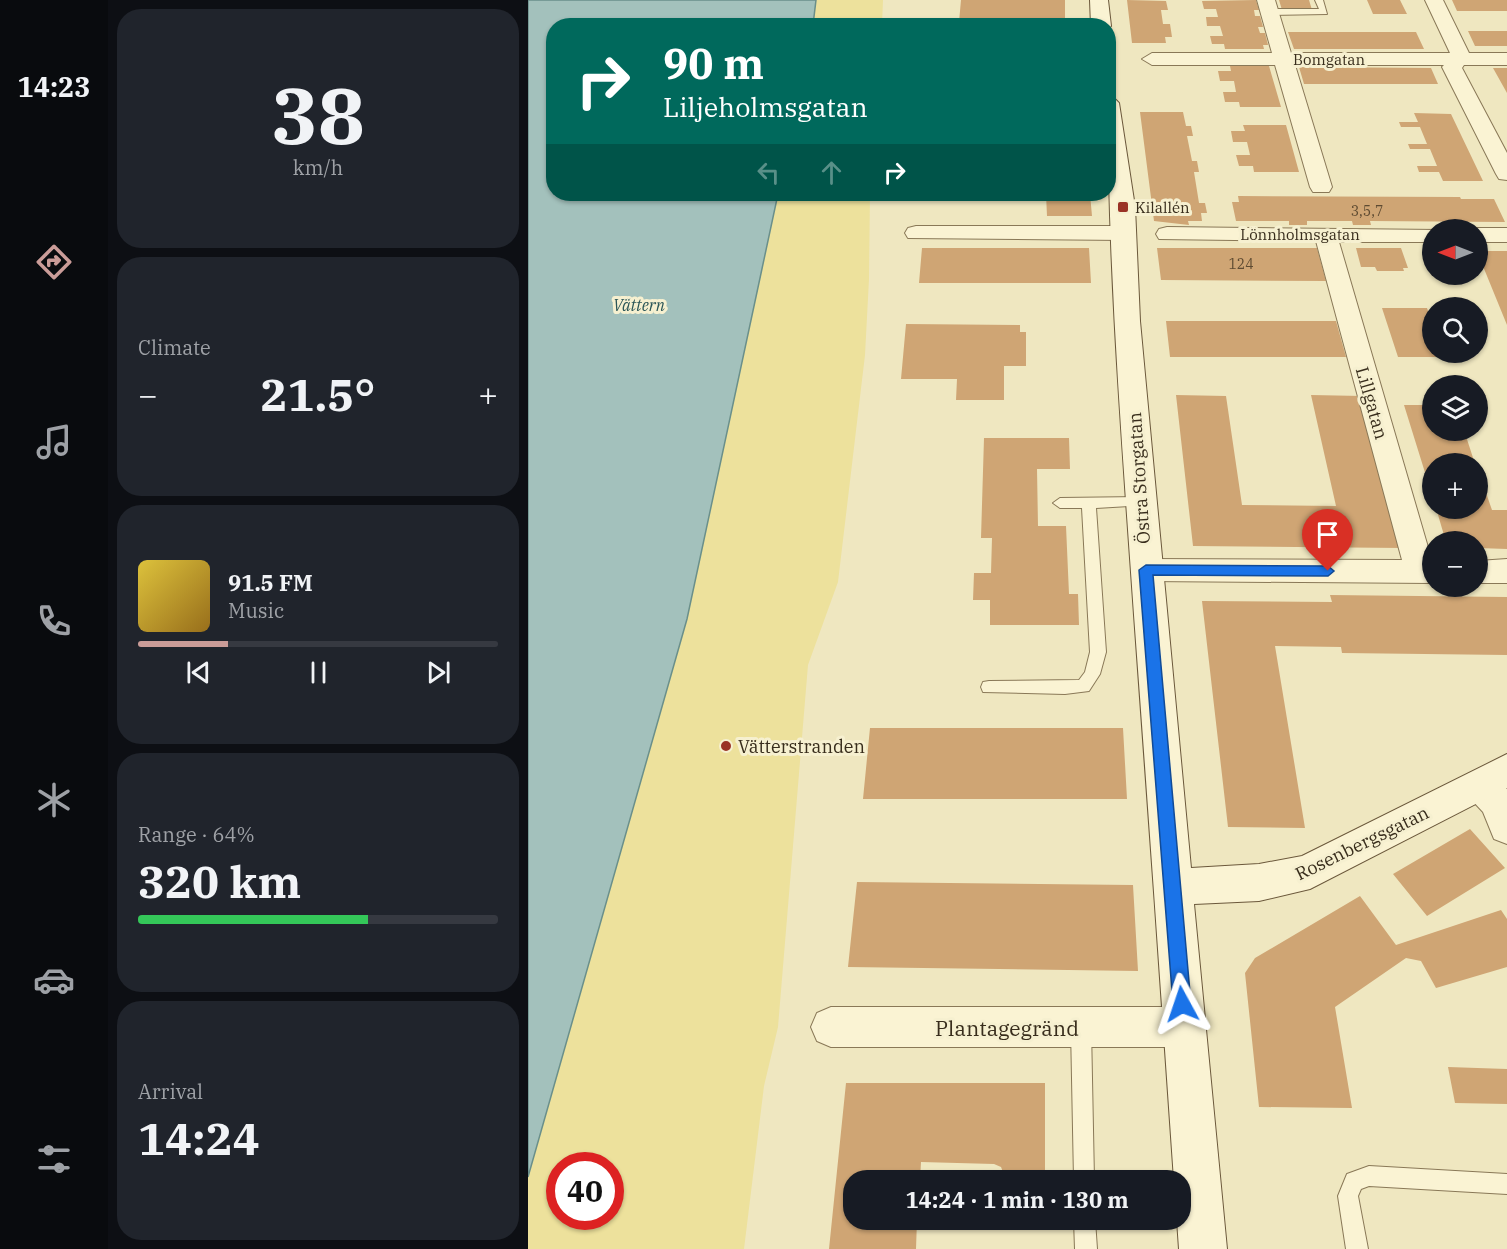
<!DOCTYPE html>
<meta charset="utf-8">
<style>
body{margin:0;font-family:"IBM Plex Serif",serif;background:#20242c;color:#f1f3f6;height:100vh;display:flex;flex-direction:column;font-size:22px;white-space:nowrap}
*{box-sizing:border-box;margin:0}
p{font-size:20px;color:#9ea1a6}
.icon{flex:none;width:33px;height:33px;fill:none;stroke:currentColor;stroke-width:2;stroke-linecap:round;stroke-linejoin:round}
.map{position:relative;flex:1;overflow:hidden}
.drawer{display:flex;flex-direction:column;gap:9px;padding:9px;background:#0d0f14;width:420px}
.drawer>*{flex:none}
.banner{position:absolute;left:18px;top:18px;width:570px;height:183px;border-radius:24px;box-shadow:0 2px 4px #0004;background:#00695c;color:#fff;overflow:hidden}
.needle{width:39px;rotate:270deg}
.buttons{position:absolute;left:894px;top:219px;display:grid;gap:12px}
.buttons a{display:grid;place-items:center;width:66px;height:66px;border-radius:50%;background:#171b24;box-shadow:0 2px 4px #0004;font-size:30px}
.speed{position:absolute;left:18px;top:1152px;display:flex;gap:12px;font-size:30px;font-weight:700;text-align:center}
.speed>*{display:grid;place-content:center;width:78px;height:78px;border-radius:50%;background:#171b24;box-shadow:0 2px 4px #0004;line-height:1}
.speed .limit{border:9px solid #d22;background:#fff;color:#111}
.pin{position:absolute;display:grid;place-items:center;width:51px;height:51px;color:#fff;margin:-62px -26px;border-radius:50% 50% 50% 0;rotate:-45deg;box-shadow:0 0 6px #0007}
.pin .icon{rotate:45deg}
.me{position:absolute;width:66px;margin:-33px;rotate:355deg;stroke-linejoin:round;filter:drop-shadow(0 0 4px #0008)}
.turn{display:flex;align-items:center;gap:21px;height:126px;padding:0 18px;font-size:27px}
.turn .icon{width:78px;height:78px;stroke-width:2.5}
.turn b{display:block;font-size:42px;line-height:51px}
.lanes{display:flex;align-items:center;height:57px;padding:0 18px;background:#0003;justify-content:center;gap:30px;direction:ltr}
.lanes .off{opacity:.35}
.big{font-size:45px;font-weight:700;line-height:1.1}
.drawer .card{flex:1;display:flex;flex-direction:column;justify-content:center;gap:9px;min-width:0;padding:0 21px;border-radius:24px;background:#20242c}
.drawer .dial{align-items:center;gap:0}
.dial b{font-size:78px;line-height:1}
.song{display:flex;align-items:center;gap:18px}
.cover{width:72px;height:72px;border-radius:9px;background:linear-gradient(135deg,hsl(50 70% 55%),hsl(40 70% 35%))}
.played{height:6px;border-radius:3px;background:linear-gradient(90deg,#ca9c98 25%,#363941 25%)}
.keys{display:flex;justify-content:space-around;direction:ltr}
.heat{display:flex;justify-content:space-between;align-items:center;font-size:33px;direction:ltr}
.charge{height:9px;border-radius:4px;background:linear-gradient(90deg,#34c759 64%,#363941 0)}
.trip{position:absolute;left:315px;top:1170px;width:348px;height:60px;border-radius:24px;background:#171b24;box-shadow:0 2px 4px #0004;font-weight:700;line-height:60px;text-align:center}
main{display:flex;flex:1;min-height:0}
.menu{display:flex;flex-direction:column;width:108px;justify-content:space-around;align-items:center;background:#090b0e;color:#9ea1a6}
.menu .icon{width:42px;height:42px}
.menu .selected{color:#ca9c98}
.menu b{font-size:27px;color:#f1f3f6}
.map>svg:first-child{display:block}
.sand{fill:#ede19c;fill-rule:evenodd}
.water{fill:#a3c1bc;stroke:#6a8f8a;stroke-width:1.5}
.building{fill:#cfa574}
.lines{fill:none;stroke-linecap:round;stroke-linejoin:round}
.lane-casing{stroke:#897857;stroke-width:2}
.street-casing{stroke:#897857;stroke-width:2}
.secondary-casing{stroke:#6b583b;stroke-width:2}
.lane{fill:#faf3d3;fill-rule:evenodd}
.street{fill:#faf3d3;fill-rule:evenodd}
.secondary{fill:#faf3d3;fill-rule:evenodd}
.route{fill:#1a73e8;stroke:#114b97;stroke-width:1.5}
.poi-dot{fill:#9a3225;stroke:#f6f0d0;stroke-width:2}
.labels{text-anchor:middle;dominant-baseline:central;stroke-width:6;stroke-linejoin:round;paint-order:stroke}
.far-number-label{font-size:14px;fill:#5e4b32}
.far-street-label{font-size:15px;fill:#382d1c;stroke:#f6f0d0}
.far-poi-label{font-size:15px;fill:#382d1c;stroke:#f6f0d0;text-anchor:start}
.far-water-label{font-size:16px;font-style:italic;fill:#2b5658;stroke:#f6f0d0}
.street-label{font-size:18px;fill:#382d1c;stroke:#f6f0d0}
.poi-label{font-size:18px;fill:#382d1c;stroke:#f6f0d0;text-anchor:start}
.near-street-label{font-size:21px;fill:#382d1c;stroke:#f6f0d0}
</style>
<main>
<nav class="menu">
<b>14:23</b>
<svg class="icon selected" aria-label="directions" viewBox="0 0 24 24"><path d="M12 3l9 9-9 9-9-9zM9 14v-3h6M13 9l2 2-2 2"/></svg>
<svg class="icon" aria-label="music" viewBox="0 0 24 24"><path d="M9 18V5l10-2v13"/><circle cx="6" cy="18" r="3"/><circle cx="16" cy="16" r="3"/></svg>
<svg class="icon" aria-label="phone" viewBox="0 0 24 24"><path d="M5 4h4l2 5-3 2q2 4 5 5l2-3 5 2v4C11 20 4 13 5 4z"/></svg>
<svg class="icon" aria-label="climate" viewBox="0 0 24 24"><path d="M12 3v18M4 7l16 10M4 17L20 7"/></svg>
<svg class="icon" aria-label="car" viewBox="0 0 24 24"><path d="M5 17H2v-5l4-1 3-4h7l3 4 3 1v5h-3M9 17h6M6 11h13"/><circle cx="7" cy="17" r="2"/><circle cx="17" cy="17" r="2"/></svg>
<svg class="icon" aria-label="filters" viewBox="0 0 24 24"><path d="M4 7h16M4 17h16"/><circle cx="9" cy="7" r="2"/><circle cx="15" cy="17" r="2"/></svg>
</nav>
<section class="drawer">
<div class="card dial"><b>38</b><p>km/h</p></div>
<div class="card"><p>Climate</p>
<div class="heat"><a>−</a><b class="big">21.5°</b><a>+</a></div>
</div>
<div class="card">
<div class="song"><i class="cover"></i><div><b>91.5 FM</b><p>Music</p></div></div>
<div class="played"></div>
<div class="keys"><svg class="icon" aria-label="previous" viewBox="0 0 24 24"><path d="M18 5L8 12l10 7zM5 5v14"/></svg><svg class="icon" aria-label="pause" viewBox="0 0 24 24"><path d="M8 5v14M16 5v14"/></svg><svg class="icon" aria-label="next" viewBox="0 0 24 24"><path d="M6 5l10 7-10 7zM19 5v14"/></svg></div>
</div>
<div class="card"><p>Range · 64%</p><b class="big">320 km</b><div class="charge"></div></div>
<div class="card"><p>Arrival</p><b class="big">14:24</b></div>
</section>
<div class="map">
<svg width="979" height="1249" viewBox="0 0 979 1249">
<rect width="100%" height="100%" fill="#efe7c0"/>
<path class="sand" d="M 288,0 L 355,0 L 354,25 L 285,26 Z
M 250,194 L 342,194 L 341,279 L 337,355 L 310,582 L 280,665 L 250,1027 L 236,1086 L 216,1249 L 0,1249 L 0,1177 L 159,619 ZM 32,1166 L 82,1166 L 82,1216 L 32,1216 Z"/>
<path class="water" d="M 0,0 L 288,0 L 285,25 L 26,26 L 26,194 L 250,194 L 159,619 L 0,1177 Z"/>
<path class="building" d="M 433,0 L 537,0 L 537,18 L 447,18 L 447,26 L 404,26 L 404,22 L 431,22 Z
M 599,0 L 638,1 L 640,10 L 633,10 L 635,24 L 642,24 L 644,37 L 637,37 L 638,43 L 604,43 Z
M 728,0 L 731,10 L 726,10 L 727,16 L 732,16 L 735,27 L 730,27 L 732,33 L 737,33 L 740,45 L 735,45 L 736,49 L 697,49 L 696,44 L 684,44 L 682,36 L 695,36 L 692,26 L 679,26 L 678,17 L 690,17 L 688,9 L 676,9 L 674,1 Z
M 751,0 L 781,0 L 784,10 L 754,10 Z
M 839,0 L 872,0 L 879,14 L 845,14 Z
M 924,0 L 979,0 L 979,11 L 929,11 Z
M 940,31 L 979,31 L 979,46 L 947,46 Z
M 760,32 L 888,32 L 896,49 L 766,49 Z
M 702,66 L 741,66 L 753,107 L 712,107 L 711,102 L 697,102 L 695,92 L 708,92 L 706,81 L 692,81 L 690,71 L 703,71 Z
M 771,67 L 903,68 L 910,84 L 776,84 Z
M 965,68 L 979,68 L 979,93 Z
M 612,112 L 655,112 L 658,126 L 663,126 L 665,136 L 659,136 L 664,161 L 669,161 L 671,172 L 666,172 L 671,203 L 677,203 L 679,213 L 673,213 L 674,221 L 660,221 L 661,225 L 626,221 Z
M 886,113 L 923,114 L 955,181 L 915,181 L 911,172 L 891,172 L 889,166 L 909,166 L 902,149 L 882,149 L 880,144 L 899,144 L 892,127 L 873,127 L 871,122 L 890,122 Z
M 715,125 L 758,125 L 771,172 L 726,172 L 725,166 L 711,166 L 708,155 L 722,155 L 719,142 L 705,142 L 703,131 L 717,131 Z
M 518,194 L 562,194 L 564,216 L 519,216 Z
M 710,196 L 932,197 L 933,199 L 966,199 L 977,222 L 842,221 L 843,225 L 825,225 L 824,221 L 779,221 L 779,225 L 761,225 L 761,221 L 708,221 L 704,202 L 711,202 Z
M 394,248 L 561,248 L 563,283 L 391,283 Z
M 629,248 L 789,248 L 798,281 L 633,280 Z
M 828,248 L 873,248 L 880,268 L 875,268 L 876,271 L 849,271 L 847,267 L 833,267 Z
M 950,251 L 979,251 L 979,325 L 950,254 Z
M 854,308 L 899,308 L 904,323 L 904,352 L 915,352 L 916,357 L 870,357 Z
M 638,321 L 808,321 L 818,357 L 642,357 Z
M 378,324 L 492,325 L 492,332 L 498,332 L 498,366 L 476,366 L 476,400 L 428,400 L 429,379 L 373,379 Z
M 648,395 L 698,396 L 714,505 L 808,506 L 783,395 L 834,396 L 875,548 L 665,546 Z
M 876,405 L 904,405 L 904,430 L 936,430 L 947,464 L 904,464 L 904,495 Z
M 456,438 L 541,438 L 542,469 L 509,469 L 510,526 L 538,526 L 541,594 L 550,594 L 551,625 L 462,625 L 462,600 L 445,600 L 446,573 L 463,573 L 464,538 L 453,538 Z
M 950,470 L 964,510 L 979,510 L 979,549 L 950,548 L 950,542 L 918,542 L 908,508 L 950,508 Z
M 802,595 L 979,597 L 979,655 L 814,653 L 813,647 L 747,646 L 777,828 L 700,827 L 674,601 L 804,602 Z
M 342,728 L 595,728 L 599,799 L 335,799 Z
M 942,829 L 977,868 L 899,916 L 865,874 Z
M 329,882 L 605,885 L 610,971 L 320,967 Z
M 832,896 L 868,945 L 973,910 L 979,919 L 979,967 L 908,988 L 893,961 L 878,958 L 807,1007 L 824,1108 L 731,1107 L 717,973 L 727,958 Z
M 920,1067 L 979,1069 L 979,1104 L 927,1103 Z
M 318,1083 L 517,1083 L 517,1180 L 478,1180 L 473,1167 L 466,1164 L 393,1162 L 392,1180 L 326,1180 L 326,1220 L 389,1220 L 388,1249 L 301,1249 Z"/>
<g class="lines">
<g class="lane-casing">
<path id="lane" d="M 787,0 L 795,0 L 799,14 L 742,15 L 738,12 L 742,9 L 791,9 Z
M 613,497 L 620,502 L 618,505 L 568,508 L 578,652 L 572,674 L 561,691 L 537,694 L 455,692 L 453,687 L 455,682 L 461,681 L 551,680 L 557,672 L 562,652 L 554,508 L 532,508 L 525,503 L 532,498 Z
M 553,1018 L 560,1021 L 563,1028 L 566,1180 L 546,1180 L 543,1028 L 546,1021 Z
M 841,1166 L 979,1174 L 979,1194 L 841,1186 L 833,1189 L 830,1196 L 840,1249 L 818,1249 L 810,1196 L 819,1174 Z
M 546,1220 L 567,1220 L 569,1249 L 547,1249 Z"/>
</g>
<g class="street-casing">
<path id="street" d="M 729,0 L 747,0 L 763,53 L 922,53 L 897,0 L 915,0 L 941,53 L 979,53 L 979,65 L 936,65 L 934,68 L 979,153 L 979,180 L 971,179 L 968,174 L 914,67 L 916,65 L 767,65 L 804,187 L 801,192 L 785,192 L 782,187 L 747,65 L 624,65 L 614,59 L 624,53 L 744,53 Z
M 388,226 L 596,226 L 604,228 L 607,233 L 604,238 L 596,240 L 380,238 L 377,233 L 380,228 Z
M 639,227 L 910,230 L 904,230 L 904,242 L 811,242 L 904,561 L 904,583 L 618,581 L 607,578 L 603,570 L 607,562 L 618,559 L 874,560 L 788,241 L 631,239 L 628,234 L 631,229 Z
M 950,228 L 979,228 L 979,242 L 950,242 L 950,230 L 944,230 Z
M 979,559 L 979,583 L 950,583 L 950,561 Z
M 952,770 L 964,774 L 979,789 L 979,844 L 966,839 L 955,812 L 940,796 L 934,785 L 940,774 Z
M 303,1007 L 656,1007 L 670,1013 L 676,1027 L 670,1041 L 656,1047 L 303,1047 L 289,1041 L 283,1027 L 289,1013 Z"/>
</g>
<g class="secondary-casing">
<path id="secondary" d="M 562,0 L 580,0 L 583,26 L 580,29 L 580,26 L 563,26 Z
M 580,97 L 587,99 L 591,103 L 607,207 L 612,321 L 663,868 L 731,864 L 774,856 L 979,754 L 979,788 L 782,889 L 731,901 L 666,904 L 699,1249 L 651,1249 L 649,1220 L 652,1220 L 652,1180 L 646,1180 C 633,991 620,804 606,615 C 594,442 580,270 580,97 Z"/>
</g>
<use href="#lane" class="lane"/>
<use href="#street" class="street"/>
<use href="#secondary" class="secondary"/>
</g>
<path class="route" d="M 618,565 L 800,566 L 806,571 L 800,576 L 625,575 L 663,1004 L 660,1010 L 654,1012 L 648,1010 L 645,1004 L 611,570 Z"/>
<g class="poi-dot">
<rect x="589" y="201" width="12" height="12" rx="3"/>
<circle cx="198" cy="746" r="6"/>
</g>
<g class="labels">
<g class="far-number-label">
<text x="839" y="211">3,5,7</text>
<text x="713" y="264">124</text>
</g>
<g class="far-street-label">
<text x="801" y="59">Bomgatan</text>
<text x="772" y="234">Lönnholmsgatan</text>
</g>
<g class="far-poi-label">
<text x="607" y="207">Kilallén</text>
</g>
<g class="far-water-label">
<text x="111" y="305">Vättern</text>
</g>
<g class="street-label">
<text transform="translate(844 403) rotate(74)">Lillgatan</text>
<text transform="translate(611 478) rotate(-94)">Östra Storgatan</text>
<text transform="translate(834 843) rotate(-26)">Rosenbergsgatan</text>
</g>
<g class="poi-label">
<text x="210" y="746">Vätterstranden</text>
</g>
<g class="near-street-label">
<text x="479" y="1028">Plantagegränd</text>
</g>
</g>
</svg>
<div class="buttons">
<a><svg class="needle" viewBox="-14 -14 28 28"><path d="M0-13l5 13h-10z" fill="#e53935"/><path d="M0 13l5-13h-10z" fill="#9ea1a6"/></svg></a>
<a><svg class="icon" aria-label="search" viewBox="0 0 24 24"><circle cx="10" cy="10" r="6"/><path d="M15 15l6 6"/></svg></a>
<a><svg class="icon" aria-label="layers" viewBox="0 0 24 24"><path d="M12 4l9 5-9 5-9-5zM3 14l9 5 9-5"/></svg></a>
<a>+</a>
<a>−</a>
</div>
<div class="speed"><div class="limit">40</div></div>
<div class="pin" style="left:800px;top:571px;background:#d93025"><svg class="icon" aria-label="arrive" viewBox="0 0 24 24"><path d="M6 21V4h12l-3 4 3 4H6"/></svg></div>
<svg class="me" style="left:654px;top:1004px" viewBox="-20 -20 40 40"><path d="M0-17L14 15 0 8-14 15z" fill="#1a73e8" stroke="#fff" stroke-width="4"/></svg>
<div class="trip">14:24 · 1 min · 130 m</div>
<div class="banner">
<div class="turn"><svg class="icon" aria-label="right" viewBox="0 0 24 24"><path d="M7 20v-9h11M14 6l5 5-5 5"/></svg><div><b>90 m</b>Liljeholmsgatan</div></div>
<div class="lanes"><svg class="icon off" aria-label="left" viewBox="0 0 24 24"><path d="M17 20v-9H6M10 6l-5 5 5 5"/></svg><svg class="icon off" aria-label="ahead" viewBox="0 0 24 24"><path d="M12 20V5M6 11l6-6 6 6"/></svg><svg class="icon" aria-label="right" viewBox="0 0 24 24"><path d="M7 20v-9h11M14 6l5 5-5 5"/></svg></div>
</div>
</div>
</main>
